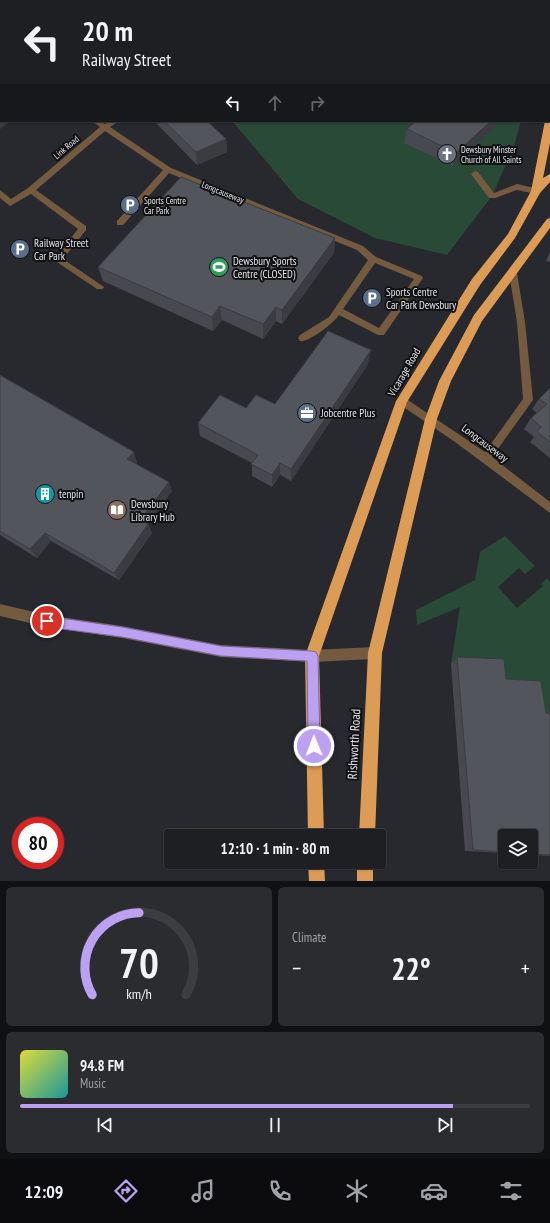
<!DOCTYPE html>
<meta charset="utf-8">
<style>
body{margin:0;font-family:"PT Sans Narrow",sans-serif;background:#2a2c30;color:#f1f3f6;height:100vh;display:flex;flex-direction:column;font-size:15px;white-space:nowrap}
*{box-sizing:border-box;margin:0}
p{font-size:13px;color:#a0a2a6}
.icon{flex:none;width:22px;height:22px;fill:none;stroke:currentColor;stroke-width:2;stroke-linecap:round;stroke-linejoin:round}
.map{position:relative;height:881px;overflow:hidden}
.panel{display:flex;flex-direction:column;gap:6px;padding:6px;background:#101113;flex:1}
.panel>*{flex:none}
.guide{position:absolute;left:0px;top:0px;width:550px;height:122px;box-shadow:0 1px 3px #0004,0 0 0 1px #3b3d41;background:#1d1f23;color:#f1f3f6;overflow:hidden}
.tools{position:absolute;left:498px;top:829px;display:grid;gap:8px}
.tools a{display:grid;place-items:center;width:40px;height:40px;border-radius:4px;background:#1d1f23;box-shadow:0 1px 3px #0004,0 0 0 1px #3b3d41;font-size:20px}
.speed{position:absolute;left:12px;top:817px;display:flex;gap:8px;font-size:20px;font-weight:700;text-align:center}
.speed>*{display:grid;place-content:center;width:52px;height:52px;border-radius:50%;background:#1d1f23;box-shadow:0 1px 3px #0004,0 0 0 1px #3b3d41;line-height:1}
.speed .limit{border:6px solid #d22;background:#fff;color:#111}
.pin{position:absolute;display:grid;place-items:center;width:34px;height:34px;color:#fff;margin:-17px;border:2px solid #fff;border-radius:50%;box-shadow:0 1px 4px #0007}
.me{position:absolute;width:44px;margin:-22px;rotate:359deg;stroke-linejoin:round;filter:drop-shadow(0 0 3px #0008)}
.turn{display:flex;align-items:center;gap:14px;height:84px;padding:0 16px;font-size:18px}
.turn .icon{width:52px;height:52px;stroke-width:2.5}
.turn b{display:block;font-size:28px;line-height:34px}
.lanes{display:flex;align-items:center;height:38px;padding:0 16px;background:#0003;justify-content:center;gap:20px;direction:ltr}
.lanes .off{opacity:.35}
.big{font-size:30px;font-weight:700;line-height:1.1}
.panel .tile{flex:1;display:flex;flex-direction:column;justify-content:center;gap:6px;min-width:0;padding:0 14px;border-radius:6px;background:#2a2c30}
.panel .dial{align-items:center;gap:0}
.dial svg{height:104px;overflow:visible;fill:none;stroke:#3b3d41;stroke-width:7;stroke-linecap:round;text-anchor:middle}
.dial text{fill:#f1f3f6;stroke:none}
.song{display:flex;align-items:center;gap:12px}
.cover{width:48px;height:48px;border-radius:6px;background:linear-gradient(135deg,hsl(60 70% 55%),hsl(180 70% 35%))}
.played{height:4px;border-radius:2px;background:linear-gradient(90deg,#bca0f2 85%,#3b3d41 85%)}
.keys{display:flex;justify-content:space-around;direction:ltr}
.heat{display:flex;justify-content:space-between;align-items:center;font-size:22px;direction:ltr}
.panel .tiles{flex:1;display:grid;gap:6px;grid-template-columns:1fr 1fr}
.tile:last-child{grid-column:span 2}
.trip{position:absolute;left:164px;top:829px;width:222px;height:40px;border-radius:4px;background:#1d1f23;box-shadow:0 1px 3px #0004,0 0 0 1px #3b3d41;font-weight:700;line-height:40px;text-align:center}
.dock{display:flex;height:64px;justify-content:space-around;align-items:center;background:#0c0c0e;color:#a0a2a6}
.dock .icon{width:28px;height:28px}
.dock .active{color:#bca0f2}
.dock b{font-size:18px;color:#f1f3f6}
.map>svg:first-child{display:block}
.green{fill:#294a36}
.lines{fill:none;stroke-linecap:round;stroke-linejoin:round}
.minor{fill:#745a3f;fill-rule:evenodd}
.major{fill:#bf894f;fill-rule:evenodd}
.highway{fill:#dd9c55;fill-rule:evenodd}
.wall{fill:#47494f}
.shaded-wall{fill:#3a3c40}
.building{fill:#53555c;stroke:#3a3c40}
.route{fill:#bca0f2;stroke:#7a689d}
.labels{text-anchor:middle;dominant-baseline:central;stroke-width:4;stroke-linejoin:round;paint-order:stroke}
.far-street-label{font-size:9px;fill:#e4e5e9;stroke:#111114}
.far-poi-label{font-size:9px;fill:#e4e5e9;stroke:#111114;text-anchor:start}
.poi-label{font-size:11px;fill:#e4e5e9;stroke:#111114;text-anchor:start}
.street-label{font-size:11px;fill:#e4e5e9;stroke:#111114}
.near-street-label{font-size:13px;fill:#e4e5e9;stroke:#111114}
</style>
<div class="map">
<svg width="550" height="881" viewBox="0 0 550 881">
<rect width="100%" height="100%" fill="#27292f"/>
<path class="green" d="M 232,121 L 521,121 L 514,146 L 492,196 L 447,255 L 375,238 L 298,199 Z
M 505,536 L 535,566 L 525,574 L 519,568 L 498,587 L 517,608 L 543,586 L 541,584 L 547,578 L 550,582 L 550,720 L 451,664 L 460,607 L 417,625 L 416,610 L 475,580 L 480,552 Z"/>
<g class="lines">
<path class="minor" d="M 0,55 L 1,55 L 1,60 L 0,60 Z
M 92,121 L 101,121 L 105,124 L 110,121 L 119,121 L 110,127 L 171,168 L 363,246 L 376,257 L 422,276 L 423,278 L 384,335 L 378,335 L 339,315 C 334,323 308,343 300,341 L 298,338 L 300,335 L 329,317 L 368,260 L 357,250 L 169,173 L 123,225 L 117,225 L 117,221 L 163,170 L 105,131 L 36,190 L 86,226 L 86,230 L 63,259 L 104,287 L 103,289 L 97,289 L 54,260 L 78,229 L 31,194 L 10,206 L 0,198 L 0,190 L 11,199 L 28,188 L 100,127 ZM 375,263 L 414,279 L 379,328 L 343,309 Z
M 475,171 L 478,172 L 494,193 L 517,184 L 539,189 L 540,191 L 536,194 L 517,190 L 495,198 L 489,198 L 471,174 Z
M 513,270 L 517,273 L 525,322 L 533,400 L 492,457 L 550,502 L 550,513 L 455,442 L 399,404 L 397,401 L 399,398 L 405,398 L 485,452 L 523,399 L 517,322 L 509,273 Z
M 0,604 L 47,615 L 122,626 L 221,645 L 312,650 L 375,647 L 379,649 L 381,653 L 379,657 L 375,659 L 312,662 L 221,657 L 122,638 L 47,627 L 0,616 Z"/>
<path class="major" d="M 383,0 L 390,0 L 391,1 L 384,1 Z
M 549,39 L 550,39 L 550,43 L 549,43 Z
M 549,92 L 550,92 L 550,97 L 549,97 Z"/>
<path class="highway" d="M 550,117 L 550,143 L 543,178 L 550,174 L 550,182 L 540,193 L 515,238 L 480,285 L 407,402 L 319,656 L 324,836 L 308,836 L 305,656 L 396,401 L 472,279 L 508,234 L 531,191 L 545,121 L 549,121 Z
M 550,218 L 550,228 L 482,321 L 451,381 L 437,419 L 382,653 L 375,836 L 359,836 L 368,653 L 425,419 L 439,381 L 474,315 L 547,219 Z
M 308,862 L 324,862 L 325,881 L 309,881 Z
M 357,862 L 373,862 L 373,881 L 357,881 Z"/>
</g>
<path class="wall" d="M 0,0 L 202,0 L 204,1 L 1,1 L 0,18 Z
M 156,121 L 207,121 L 226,139 L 227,152 L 197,165 L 157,124 Z
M 501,121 L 453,166 L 404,143 L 407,129 Z
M 335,238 L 334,253 L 282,324 L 276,321 L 263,339 L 222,320 L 213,331 L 103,281 L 98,267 Z
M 550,251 L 550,262 L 546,261 Z
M 368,364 L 291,481 L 280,475 L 272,487 L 252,476 L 252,463 L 200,436 L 198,423 L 275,404 Z
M 0,375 L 137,462 L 136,464 L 172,491 L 148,524 L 152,533 L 119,580 L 51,541 L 37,558 L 0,535 Z
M 550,388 L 550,458 L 530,442 L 534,437 L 524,429 L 531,418 L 537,413 L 532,409 L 539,399 Z
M 457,657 L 506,679 L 546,713 L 550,714 L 550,856 L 531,855 L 531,836 L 505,836 L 505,853 L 465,851 L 451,664 Z"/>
<path class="shaded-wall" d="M 4,0 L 28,0 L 28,1 L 2,1 Z
M 1,1 L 1,18 L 0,18 L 0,2 Z
M 1,108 L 1,121 L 11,121 L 0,129 L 0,109 Z
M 491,121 L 501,121 L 453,166 L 456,153 Z
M 226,139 L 227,152 L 197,165 L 196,152 Z
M 335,238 L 334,253 L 282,324 L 282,310 Z
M 220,306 L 222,320 L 213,331 L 212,317 Z
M 276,307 L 276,321 L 263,339 L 263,324 Z
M 371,350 L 368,364 L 291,481 L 291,469 Z
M 134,452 L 137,462 L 131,469 L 127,459 Z
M 280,463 L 280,475 L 272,487 L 272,475 Z
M 169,482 L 172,491 L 145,528 L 141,519 Z
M 148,524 L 152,533 L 119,580 L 114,573 Z
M 45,533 L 51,541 L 37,558 L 30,549 Z"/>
<path class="building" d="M 37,0 L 202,0 L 204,1 L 38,1 Z
M 0,68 L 1,68 L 1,108 L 0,109 Z
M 164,121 L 207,121 L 226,139 L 196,152 Z
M 416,121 L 491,121 L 456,153 L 407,129 Z
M 181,177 L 335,238 L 282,310 L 276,307 L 263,324 L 220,306 L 212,317 L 98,267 Z
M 328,331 L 371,350 L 291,469 L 280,463 L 272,475 L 251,464 L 258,455 L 198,423 L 220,395 L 246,408 L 256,395 L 275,404 Z
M 0,375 L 134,452 L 127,459 L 169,482 L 141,519 L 148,524 L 114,573 L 45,533 L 30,549 L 0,531 Z
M 550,388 L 550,442 L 537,432 L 541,427 L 531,418 L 547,404 L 539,399 Z
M 457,657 L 504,659 L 506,679 L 541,681 L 546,713 L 550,714 L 550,855 L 531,854 L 531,836 L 505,836 L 505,852 L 473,850 Z"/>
<path class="route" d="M 47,616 L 122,627 L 221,646 L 312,651 L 316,652 L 318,656 L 320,746 L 318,750 L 314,752 L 310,750 L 308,746 L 307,661 L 221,656 L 122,637 L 47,627 L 43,625 L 41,621 L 43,618 Z"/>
<defs>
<g id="church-disc" transform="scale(1)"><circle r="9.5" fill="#6b7280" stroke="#111114"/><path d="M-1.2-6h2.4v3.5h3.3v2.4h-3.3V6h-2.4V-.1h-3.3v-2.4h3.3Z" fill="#fff"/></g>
<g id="parking-disc" transform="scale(1)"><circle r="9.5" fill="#5c6f8a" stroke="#111114"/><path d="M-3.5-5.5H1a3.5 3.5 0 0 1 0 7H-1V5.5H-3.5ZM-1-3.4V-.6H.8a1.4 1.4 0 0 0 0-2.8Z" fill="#fff"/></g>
<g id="stadium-disc" transform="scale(1)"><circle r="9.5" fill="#2e9e5b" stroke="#111114"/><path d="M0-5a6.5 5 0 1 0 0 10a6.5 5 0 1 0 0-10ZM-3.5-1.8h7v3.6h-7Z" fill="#fff"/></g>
<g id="office-disc" transform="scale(1)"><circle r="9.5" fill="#5c6f8a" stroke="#111114"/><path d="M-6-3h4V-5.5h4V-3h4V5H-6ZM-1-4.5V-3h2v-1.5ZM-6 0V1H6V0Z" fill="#fff"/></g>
<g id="building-disc" transform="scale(1)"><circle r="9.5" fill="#0f9aa8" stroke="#111114"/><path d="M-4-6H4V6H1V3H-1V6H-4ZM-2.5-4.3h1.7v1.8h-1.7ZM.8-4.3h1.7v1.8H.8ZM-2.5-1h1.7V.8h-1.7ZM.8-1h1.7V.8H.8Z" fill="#fff"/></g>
<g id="library-disc" transform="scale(1)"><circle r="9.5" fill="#8d6e63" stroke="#111114"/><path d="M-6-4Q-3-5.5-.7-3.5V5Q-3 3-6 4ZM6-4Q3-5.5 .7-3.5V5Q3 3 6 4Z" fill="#fff"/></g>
</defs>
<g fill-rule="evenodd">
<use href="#church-disc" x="447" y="154"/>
<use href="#parking-disc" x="130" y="205"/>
<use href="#parking-disc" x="20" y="249"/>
<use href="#stadium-disc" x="219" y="267"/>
<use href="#parking-disc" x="372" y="298"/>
<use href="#office-disc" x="307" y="413"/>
<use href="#building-disc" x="45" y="494"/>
<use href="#library-disc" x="117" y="510"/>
</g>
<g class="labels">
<g class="far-street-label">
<text transform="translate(66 147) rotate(-40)">Link Road</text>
<text transform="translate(223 192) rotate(22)">Longcauseway</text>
</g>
<g class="far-poi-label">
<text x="461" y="149">Dewsbury Minster<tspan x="461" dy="10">Church of All Saints</tspan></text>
<text x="144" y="200">Sports Centre<tspan x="144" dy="10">Car Park</tspan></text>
</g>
<g class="poi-label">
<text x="34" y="243">Railway Street<tspan x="34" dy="13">Car Park</tspan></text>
<text x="233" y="261">Dewsbury Sports<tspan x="233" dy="13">Centre (CLOSED)</tspan></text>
<text x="386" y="292">Sports Centre<tspan x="386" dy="13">Car Park Dewsbury</tspan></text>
<text x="321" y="413">Jobcentre Plus</text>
<text x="59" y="494">tenpin</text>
<text x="131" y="504">Dewsbury<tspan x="131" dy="13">Library Hub</tspan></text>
</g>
<g class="street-label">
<text transform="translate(404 372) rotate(-60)">Vicarage Road</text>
<text transform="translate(485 443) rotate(37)">Longcauseway</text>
</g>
<g class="near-street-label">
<text transform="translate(354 744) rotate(-87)">Rishworth Road</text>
</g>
</g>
</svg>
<div class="tools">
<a><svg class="icon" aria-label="layers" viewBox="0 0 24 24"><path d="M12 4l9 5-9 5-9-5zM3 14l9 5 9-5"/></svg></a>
</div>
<div class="speed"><div class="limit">80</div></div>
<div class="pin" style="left:47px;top:621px;background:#d93025"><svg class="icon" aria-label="arrive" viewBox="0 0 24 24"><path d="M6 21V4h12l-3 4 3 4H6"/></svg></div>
<svg class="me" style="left:314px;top:746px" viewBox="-20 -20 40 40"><circle r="17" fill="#bca0f2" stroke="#fff" stroke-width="3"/><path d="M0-11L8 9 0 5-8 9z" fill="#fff"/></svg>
<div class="trip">12:10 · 1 min · 80 m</div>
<div class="guide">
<div class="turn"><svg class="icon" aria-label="left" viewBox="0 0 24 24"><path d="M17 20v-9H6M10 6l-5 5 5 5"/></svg><div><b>20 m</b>Railway Street</div></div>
<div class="lanes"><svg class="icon" aria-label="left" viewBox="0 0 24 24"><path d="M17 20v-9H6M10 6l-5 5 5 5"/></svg><svg class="icon off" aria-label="ahead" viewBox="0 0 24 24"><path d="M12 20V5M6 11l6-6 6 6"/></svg><svg class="icon off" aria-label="right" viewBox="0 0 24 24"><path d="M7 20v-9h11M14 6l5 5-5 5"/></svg></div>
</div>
</div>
<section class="panel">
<div class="tiles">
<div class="tile dial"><svg viewBox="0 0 100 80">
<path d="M14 69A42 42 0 1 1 86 69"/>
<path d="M14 69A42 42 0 0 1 50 6" stroke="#bca0f2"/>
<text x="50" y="56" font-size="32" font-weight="700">70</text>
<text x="50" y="72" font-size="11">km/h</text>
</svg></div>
<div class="tile"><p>Climate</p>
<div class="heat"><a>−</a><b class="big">22°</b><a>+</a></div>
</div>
<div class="tile">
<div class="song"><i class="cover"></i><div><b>94.8 FM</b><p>Music</p></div></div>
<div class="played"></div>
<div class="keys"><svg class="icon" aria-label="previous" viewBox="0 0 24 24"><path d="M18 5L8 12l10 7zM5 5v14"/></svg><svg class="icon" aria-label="pause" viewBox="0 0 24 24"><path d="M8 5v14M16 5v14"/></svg><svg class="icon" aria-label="next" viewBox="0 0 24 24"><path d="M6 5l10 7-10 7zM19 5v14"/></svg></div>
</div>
</div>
</section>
<nav class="dock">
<b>12:09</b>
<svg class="icon active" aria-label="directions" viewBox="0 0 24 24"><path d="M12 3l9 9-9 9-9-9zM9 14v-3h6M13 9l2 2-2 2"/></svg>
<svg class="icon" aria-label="music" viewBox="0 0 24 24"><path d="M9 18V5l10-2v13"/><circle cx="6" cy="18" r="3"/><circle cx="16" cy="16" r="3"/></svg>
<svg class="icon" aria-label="phone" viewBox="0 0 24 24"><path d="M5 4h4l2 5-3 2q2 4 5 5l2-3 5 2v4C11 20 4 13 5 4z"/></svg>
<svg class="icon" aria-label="climate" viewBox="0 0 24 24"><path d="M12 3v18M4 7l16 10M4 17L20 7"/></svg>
<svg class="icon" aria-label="car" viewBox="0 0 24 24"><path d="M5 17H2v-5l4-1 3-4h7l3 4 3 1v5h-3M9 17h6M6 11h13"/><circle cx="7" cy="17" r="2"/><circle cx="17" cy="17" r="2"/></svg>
<svg class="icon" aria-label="filters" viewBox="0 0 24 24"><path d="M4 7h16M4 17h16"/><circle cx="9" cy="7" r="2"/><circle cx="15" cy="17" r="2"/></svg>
</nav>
